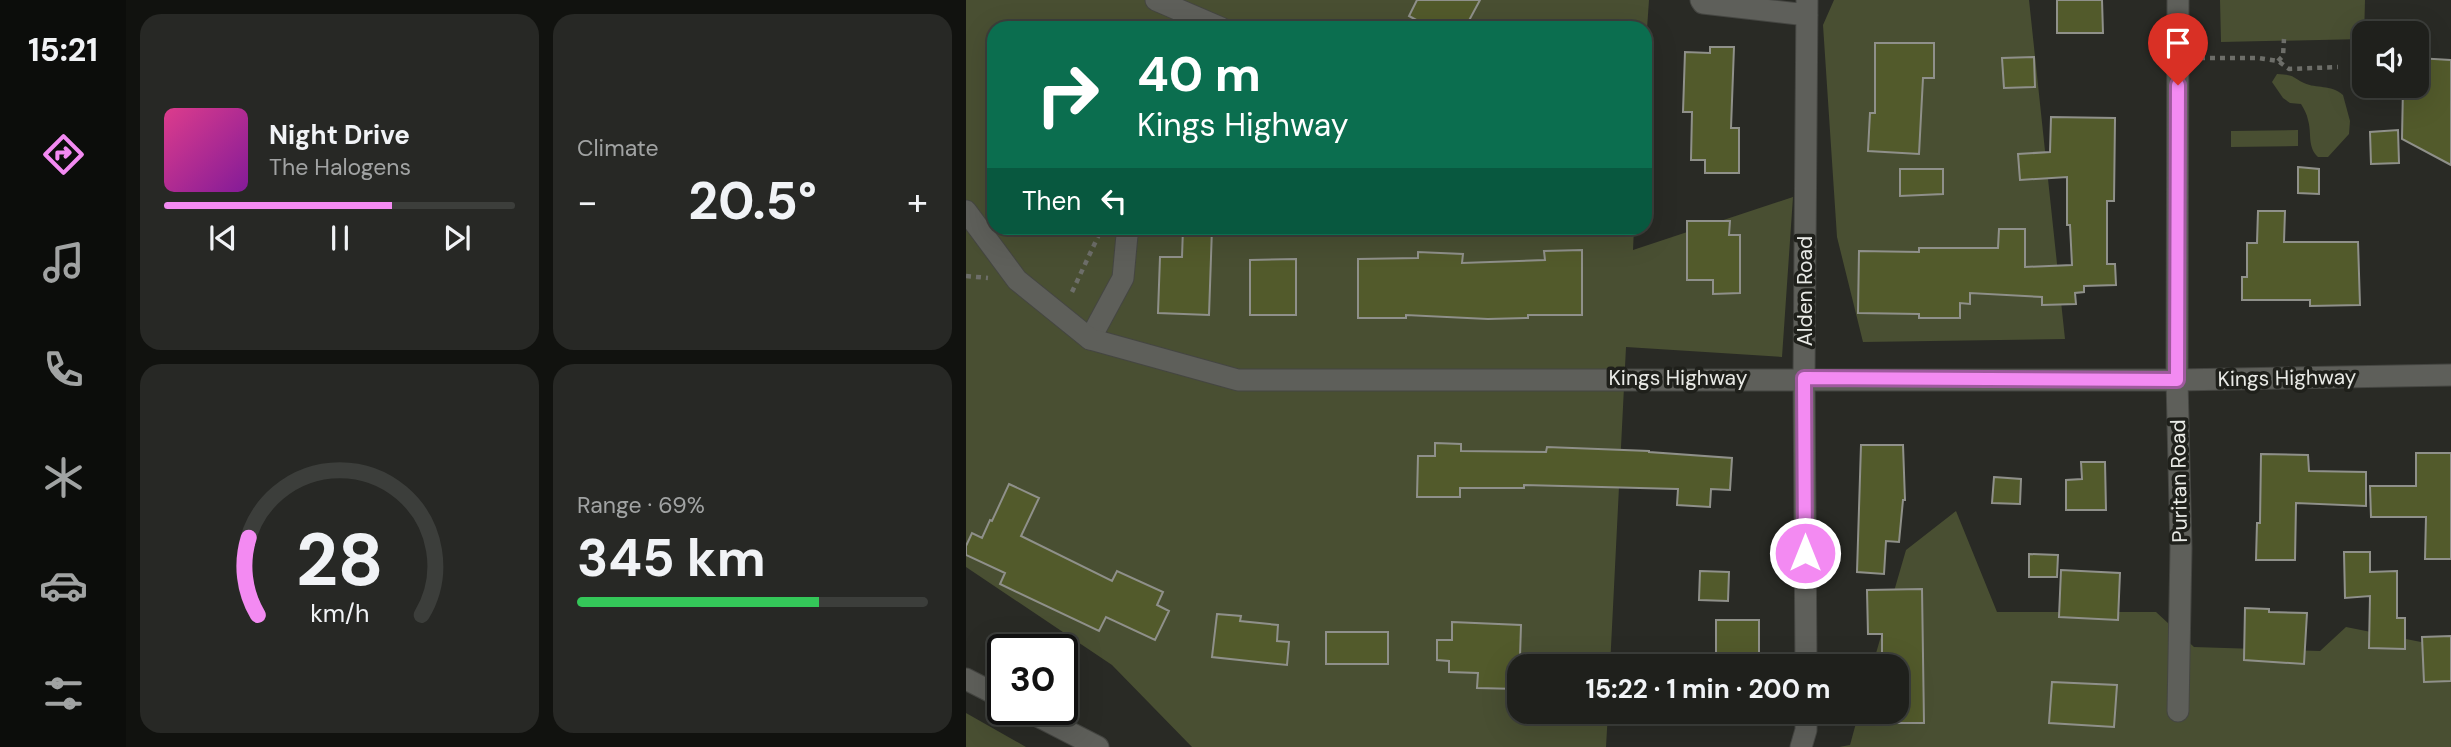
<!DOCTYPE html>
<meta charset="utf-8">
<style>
body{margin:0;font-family:"DM Sans",sans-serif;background:#272825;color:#f1f3f6;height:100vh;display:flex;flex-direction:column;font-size:26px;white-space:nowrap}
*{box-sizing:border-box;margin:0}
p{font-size:23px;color:#a1a3a3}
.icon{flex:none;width:38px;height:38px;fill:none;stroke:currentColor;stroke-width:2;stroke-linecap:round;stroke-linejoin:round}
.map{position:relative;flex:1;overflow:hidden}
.panel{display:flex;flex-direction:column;gap:14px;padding:14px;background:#11120f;width:840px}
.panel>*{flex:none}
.banner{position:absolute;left:21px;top:21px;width:665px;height:214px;border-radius:21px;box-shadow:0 7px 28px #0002,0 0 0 2px #3c3e3b;background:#0b6e4f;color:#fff;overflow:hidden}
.buttons{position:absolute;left:1386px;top:21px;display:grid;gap:14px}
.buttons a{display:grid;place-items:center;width:77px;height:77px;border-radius:14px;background:#1f201c;box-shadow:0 7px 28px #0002,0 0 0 2px #3c3e3b;font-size:35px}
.speed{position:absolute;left:21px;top:634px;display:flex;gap:14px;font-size:35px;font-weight:700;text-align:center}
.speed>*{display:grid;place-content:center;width:91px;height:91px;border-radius:50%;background:#1f201c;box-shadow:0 7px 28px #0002,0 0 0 2px #3c3e3b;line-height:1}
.speed .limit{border:4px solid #111;border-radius:10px;background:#fff;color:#111}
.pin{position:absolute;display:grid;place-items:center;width:60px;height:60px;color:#fff;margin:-72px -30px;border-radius:50% 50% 50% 0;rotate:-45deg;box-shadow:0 0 7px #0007}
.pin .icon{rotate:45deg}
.me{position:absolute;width:77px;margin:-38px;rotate:0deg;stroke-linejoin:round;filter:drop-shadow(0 0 5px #0008)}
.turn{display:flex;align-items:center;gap:24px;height:147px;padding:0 35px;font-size:32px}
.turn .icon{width:91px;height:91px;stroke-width:2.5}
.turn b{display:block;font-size:49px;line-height:60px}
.then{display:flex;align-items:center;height:66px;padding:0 35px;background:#0003;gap:14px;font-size:26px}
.big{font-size:52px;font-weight:700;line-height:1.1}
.panel .card{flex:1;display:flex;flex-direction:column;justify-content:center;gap:10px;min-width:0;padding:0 24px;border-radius:21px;background:#272825}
.panel .dial{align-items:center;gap:0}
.dial svg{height:182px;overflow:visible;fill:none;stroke:#3c3e3b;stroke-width:7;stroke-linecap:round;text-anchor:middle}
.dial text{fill:#f1f3f6;stroke:none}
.song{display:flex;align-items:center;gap:21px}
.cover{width:84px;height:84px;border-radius:10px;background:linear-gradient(135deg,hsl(330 70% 55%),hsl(290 70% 35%))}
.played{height:7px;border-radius:4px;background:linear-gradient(90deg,#f38af2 65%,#3c3e3b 65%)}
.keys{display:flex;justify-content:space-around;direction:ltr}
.heat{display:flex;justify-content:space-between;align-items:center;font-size:38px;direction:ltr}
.charge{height:10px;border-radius:5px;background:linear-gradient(90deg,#34c759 69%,#3c3e3b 0)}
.panel .tiles{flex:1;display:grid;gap:14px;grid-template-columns:repeat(2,1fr)}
.trip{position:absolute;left:541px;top:654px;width:402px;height:70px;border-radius:21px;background:#1f201c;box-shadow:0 7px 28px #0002,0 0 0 2px #3c3e3b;font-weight:700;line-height:70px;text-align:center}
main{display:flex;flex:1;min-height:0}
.tab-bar{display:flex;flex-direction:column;width:126px;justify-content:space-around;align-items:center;background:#0c0d0b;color:#a1a3a3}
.tab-bar .icon{width:49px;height:49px}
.tab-bar .active{color:#f38af2}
.tab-bar b{font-size:32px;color:#f1f3f6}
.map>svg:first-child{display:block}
.green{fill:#494f32}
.building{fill:#525a2b;stroke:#8f908a;stroke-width:2}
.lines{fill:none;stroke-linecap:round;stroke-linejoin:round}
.street-casing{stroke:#454642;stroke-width:23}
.secondary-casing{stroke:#454642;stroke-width:23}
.path{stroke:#6d6e69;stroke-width:4.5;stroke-dasharray:5 5;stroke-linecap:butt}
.street{stroke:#5e5f5a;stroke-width:21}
.secondary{stroke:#5e5f5a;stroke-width:21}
.route-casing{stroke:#9e5a9d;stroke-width:18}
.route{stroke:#f38af2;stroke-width:12}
.labels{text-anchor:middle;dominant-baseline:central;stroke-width:7;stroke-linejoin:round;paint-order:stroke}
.street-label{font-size:21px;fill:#e9eae6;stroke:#1f201b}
</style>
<main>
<nav class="tab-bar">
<b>15:21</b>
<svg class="icon active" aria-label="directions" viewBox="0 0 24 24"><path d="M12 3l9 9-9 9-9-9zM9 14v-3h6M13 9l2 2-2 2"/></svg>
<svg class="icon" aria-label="music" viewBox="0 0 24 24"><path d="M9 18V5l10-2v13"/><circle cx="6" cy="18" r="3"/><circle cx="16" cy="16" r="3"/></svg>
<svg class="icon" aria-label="phone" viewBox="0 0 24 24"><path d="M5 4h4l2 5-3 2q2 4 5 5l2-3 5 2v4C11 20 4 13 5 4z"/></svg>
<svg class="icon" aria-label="climate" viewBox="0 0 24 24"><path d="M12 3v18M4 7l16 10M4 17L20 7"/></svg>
<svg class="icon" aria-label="car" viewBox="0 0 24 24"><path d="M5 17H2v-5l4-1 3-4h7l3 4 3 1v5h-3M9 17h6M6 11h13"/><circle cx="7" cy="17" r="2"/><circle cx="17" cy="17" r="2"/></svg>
<svg class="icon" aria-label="filters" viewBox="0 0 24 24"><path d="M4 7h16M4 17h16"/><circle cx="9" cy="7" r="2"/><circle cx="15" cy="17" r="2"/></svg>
</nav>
<section class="panel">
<div class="tiles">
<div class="card">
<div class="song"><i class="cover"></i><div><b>Night Drive</b><p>The Halogens</p></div></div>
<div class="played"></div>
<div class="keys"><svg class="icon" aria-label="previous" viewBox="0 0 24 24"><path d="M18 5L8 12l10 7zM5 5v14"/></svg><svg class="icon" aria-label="pause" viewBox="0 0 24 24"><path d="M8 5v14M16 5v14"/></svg><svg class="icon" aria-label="next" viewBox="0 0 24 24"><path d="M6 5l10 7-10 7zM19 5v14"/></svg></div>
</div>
<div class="card"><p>Climate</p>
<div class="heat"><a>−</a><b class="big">20.5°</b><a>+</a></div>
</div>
<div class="card dial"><svg viewBox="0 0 100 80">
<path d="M14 69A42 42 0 1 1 86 69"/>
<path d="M14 69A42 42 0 0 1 10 35" stroke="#f38af2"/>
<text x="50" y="56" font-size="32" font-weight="700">28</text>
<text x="50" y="72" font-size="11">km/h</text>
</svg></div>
<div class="card"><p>Range · 69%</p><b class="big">345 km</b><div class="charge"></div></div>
</div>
</section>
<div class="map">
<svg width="1485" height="747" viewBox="0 0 1485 747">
<rect width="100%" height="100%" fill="#292a25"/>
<path class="green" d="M 0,0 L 683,0 L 679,58 L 679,28 L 28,28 L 28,228 L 668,228 L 667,250 L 827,197 L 816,357 L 660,347 L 644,667 L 553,667 L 553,712 L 642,712 L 640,747 L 226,747 L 146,665 L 0,567 Z
M 868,0 L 1063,0 L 1099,339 L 897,342 L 871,237 L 857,25 Z
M 1254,0 L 1399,0 L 1398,39 L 1255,42 Z
M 1311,74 C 1329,75 1324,76 1338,83 C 1351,89 1364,84 1377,95 L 1384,121 L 1383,134 L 1362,157 L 1352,157 C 1341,147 1346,133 1342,120 C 1341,114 1338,109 1335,104 L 1324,103 L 1317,98 L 1306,82 Z
M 1332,130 L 1332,146 L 1265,147 L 1265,131 Z
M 990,511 L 1031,612 L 1190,612 L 1228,647 L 1354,651 L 1380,627 L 1485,648 L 1485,747 L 873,747 L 884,745 L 893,712 L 931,712 L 931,667 L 906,667 L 940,550 Z
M 0,713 L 60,747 L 0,747 Z"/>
<path class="building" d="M 451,0 L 514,0 L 499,28 L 465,28 L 443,16 Z
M 1091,0 L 1136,0 L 1137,33 L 1091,33 Z
M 909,43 L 968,43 L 968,78 L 957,78 L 953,154 L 902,151 L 904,113 L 909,113 Z
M 744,47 L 768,47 L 765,128 L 773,128 L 773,173 L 739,173 L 739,160 L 725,160 L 726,112 L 717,112 L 719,52 L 744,53 Z
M 1068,57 L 1069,87 L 1038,88 L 1036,58 Z
M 1451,58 L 1485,60 L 1485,165 L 1436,139 L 1437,86 L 1451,86 Z
M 1085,117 L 1149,118 L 1148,201 L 1141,201 L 1141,264 L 1149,264 L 1150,285 L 1118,286 L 1118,292 L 1109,293 L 1110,304 L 1076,305 L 1076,297 L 1004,293 L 1004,304 L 994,303 L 994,318 L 953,318 L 953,314 L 892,313 L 893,251 L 953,252 L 953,248 L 1032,248 L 1033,229 L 1059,229 L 1059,267 L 1106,265 L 1104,225 L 1101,225 L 1101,177 L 1054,180 L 1052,154 L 1084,152 Z
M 1432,130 L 1433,163 L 1405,164 L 1404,132 Z
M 1332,167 L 1353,169 L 1353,194 L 1332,193 Z
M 934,169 L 977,169 L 977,194 L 934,196 Z
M 1292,211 L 1319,211 L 1318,242 L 1392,242 L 1394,305 L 1344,306 L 1344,300 L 1276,300 L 1276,277 L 1281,277 L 1281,243 L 1291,243 Z
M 721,221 L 764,221 L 763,235 L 774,235 L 774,293 L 747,294 L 747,280 L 721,280 Z
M 217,228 L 246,228 L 243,315 L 192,313 L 194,257 L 216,257 Z
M 616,250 L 616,315 L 562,315 L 562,318 L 522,319 L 440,315 L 440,318 L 392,318 L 392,259 L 452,258 L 452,252 L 497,254 L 496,263 L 579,260 L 578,251 Z
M 330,259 L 330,315 L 284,315 L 284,260 Z
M 469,443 L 495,444 L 495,451 L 580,452 L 581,447 L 683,451 L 683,452 L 766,458 L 764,490 L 745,489 L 744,507 L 711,505 L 712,489 L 558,485 L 558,488 L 494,488 L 494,497 L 451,497 L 452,456 L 469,456 Z
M 895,445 L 937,445 L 939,500 L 937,500 L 933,542 L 920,541 L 918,574 L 891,572 Z
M 1450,453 L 1485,453 L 1485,559 L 1459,559 L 1460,517 L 1405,517 L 1404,486 L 1450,486 Z
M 1295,454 L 1342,455 L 1343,471 L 1400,472 L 1400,506 L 1330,503 L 1329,560 L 1290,560 L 1291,523 L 1294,523 Z
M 1115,462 L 1139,462 L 1140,510 L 1100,510 L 1100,480 L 1116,479 Z
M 1028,477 L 1055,479 L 1054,504 L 1026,503 Z
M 43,484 L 73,498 L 55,536 L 146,581 L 151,571 L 197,592 L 191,605 L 203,611 L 189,640 L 140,617 L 133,631 L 34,584 L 39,573 L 0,555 L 0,546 L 6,533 L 16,538 L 24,520 L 26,521 Z
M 1378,552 L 1404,552 L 1404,572 L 1431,571 L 1431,618 L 1439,618 L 1439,649 L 1403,648 L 1404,596 L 1379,598 Z
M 1063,554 L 1092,555 L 1091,577 L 1063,577 Z
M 1095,570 L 1154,573 L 1152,620 L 1093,617 Z
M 734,571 L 763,572 L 762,601 L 733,600 Z
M 956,589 L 958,723 L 931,723 L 931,667 L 916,667 L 916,634 L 902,634 L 901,590 Z
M 1279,608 L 1303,609 L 1303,612 L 1341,613 L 1338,664 L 1278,660 Z
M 251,614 L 275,616 L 274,621 L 312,625 L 311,641 L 323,642 L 321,665 L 246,657 Z
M 750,620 L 793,620 L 793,667 L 750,667 Z
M 486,622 L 555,625 L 553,689 L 511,688 L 512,673 L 483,672 L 483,661 L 471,660 L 471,640 L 486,640 Z
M 360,632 L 422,632 L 422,664 L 360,664 Z
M 1485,636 L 1485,681 L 1458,682 L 1456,637 Z
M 1086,682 L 1151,685 L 1148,727 L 1083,723 Z"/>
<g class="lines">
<g class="street-casing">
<path id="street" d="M 190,0 L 255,28
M 735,0 L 737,3 L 841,15
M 1212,0 L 1211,380 L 1215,548 L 1212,711
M 124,339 L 157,278 L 161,235 L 164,228
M 840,667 L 838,378 L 841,0
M 835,747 L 840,730 L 840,712"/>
</g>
<g class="secondary-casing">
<path id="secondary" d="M 0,211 L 51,280 L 124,339 L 272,380 L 1211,380 L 1485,375
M 0,679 L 37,698
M 58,709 L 132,747"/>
</g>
<path class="path" d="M 1234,58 L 1293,58 L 1312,61 L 1323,69 L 1372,67
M 1312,61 L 1317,56 L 1318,39
M 0,276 L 22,278
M 106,292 L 136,228"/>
<use href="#street" class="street"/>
<use href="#secondary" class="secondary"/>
</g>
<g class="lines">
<g class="route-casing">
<path id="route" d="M 839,553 L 838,378 L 1211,380 L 1212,85"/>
</g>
<use href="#route" class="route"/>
</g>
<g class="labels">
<g class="street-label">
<text transform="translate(839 291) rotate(-90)">Alden Road</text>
<text x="712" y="378">Kings Highway</text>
<text transform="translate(1321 378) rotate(-1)">Kings Highway</text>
<text transform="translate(1213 481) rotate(-91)">Puritan Road</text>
</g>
</g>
</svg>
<div class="buttons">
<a><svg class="icon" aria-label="sound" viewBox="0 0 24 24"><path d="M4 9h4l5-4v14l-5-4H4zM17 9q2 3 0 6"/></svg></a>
</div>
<div class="speed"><div class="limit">30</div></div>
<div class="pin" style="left:1212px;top:85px;background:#d93025"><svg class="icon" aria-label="arrive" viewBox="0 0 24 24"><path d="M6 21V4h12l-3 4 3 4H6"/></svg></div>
<svg class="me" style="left:839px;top:553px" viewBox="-20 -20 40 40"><circle r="17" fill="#f38af2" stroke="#fff" stroke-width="3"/><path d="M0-11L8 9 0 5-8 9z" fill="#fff"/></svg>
<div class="trip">15:22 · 1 min · 200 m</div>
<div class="banner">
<div class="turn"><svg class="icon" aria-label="right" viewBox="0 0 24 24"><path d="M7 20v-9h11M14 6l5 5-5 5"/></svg><div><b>40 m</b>Kings Highway</div></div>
<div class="then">Then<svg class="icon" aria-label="left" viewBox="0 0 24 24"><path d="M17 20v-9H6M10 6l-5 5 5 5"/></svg></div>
</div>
</div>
</main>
